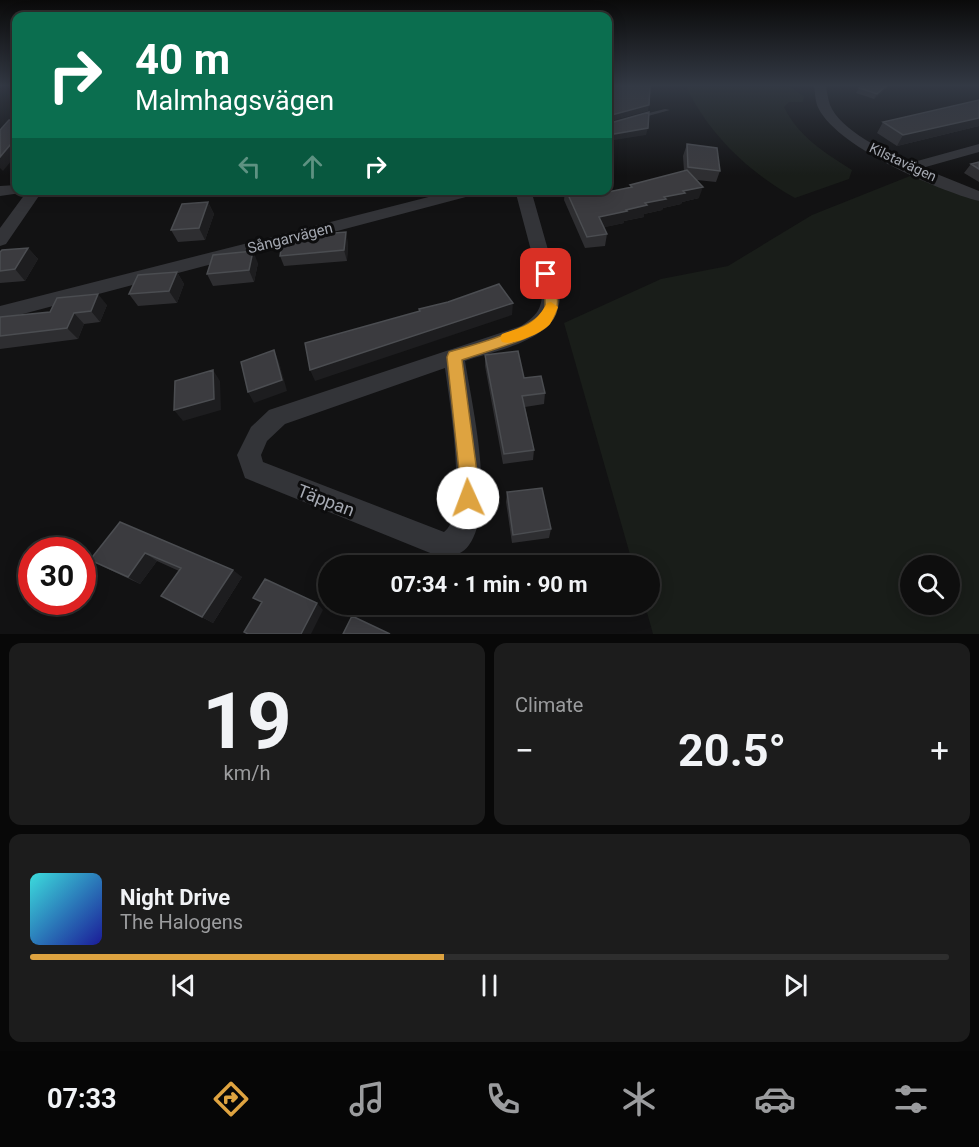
<!DOCTYPE html>
<meta charset="utf-8">
<style>
body{margin:0;font-family:Roboto,sans-serif;background:#1c1c1c;color:#f1f3f6;height:100vh;display:flex;flex-direction:column;font-size:22px;white-space:nowrap}
*{box-sizing:border-box;margin:0}
p{font-size:20px;color:#9b9c9e}
.icon{flex:none;width:33px;height:33px;fill:none;stroke:currentColor;stroke-width:2;stroke-linecap:round;stroke-linejoin:round}
.map{position:relative;height:634px;overflow:hidden}
.side{display:flex;flex-direction:column;gap:9px;padding:9px;background:#080808;flex:1}
.side>*{flex:none}
.banner{position:absolute;left:12px;top:12px;width:600px;height:183px;border-radius:12px;box-shadow:0 3px 15px #0003,0 0 0 2px #2e2e2e;background:#0b6e4f;color:#fff;overflow:hidden}
.buttons{position:absolute;left:900px;top:555px;display:grid;gap:12px}
.buttons a{display:grid;place-items:center;width:60px;height:60px;border-radius:50%;background:#0e0e0e;box-shadow:0 3px 15px #0003,0 0 0 2px #2e2e2e;font-size:30px}
.speed{position:absolute;left:18px;top:537px;display:flex;gap:12px;font-size:30px;font-weight:700;text-align:center}
.speed>*{display:grid;place-content:center;width:78px;height:78px;border-radius:50%;background:#0e0e0e;box-shadow:0 3px 15px #0003,0 0 0 2px #2e2e2e;line-height:1}
.speed .limit{border:9px solid #d22;background:#fff;color:#111}
.pin{position:absolute;display:grid;place-items:center;width:51px;height:51px;color:#fff;margin:-26px;border-radius:12px;box-shadow:0 3px 9px #0006}
.me{position:absolute;width:66px;margin:-33px;rotate:358deg;stroke-linejoin:round;filter:drop-shadow(0 0 4px #0008)}
.turn{display:flex;align-items:center;gap:21px;height:126px;padding:0 24px;font-size:27px}
.turn .icon{width:78px;height:78px;stroke-width:2.5}
.turn b{display:block;font-size:42px;line-height:51px}
.lanes{display:flex;align-items:center;height:57px;padding:0 24px;background:#0003;justify-content:center;gap:30px;direction:ltr}
.lanes .off{opacity:.35}
.big{font-size:45px;font-weight:700;line-height:1.1}
.side .tile{flex:1;display:flex;flex-direction:column;justify-content:center;gap:9px;min-width:0;padding:0 21px;border-radius:12px;background:#1c1c1c}
.side .dial{align-items:center;gap:0}
.dial b{font-size:78px;line-height:1}
.song{display:flex;align-items:center;gap:18px}
.cover{width:72px;height:72px;border-radius:9px;background:linear-gradient(135deg,hsl(180 70% 55%),hsl(240 70% 35%))}
.played{height:6px;border-radius:3px;background:linear-gradient(90deg,#dea340 45%,#2e2e2e 45%)}
.keys{display:flex;justify-content:space-around;direction:ltr}
.heat{display:flex;justify-content:space-between;align-items:center;font-size:33px;direction:ltr}
.side .tiles{flex:1;display:grid;gap:9px;grid-template-columns:1fr 1fr}
.tile:last-child{grid-column:span 2}
.trip{position:absolute;left:318px;top:555px;width:342px;height:60px;border-radius:30px;background:#0e0e0e;box-shadow:0 3px 15px #0003,0 0 0 2px #2e2e2e;font-weight:700;line-height:60px;text-align:center}
.menu{display:flex;height:96px;justify-content:space-around;align-items:center;background:#060606;color:#9b9c9e}
.menu .icon{width:42px;height:42px}
.menu .active{color:#dea340}
.menu b{font-size:27px;color:#f1f3f6}
.map>svg:first-child{display:block}
.green{fill:#191d19;fill-rule:evenodd}
.lines{fill:none;stroke-linecap:round;stroke-linejoin:round}
.lane{fill:#333438;fill-rule:evenodd}
.street{fill:#333438;fill-rule:evenodd}
.wall{fill:#2e2e31}
.shaded-wall{fill:#1d1d1f}
.building{fill:#3b3b3f;stroke:#4b4d51;stroke-width:1.5}
.route{fill:#dea340;stroke:#906a2a;stroke-width:1.5}
.slow{fill:#f59e0b}
.labels{text-anchor:middle;dominant-baseline:central;stroke-width:6;stroke-linejoin:round;paint-order:stroke}
.far-street-label{font-size:14px;fill:#a5a9b2;stroke:#0d0d0e}
.street-label{font-size:15px;fill:#a5a9b2;stroke:#0d0d0e}
.near-street-label{font-size:18px;fill:#a5a9b2;stroke:#0d0d0e}
</style>
<div class="map">
<svg width="979" height="634" viewBox="0 0 979 634">
<rect width="100%" height="100%" fill="#121213"/>
<path class="green" d="M 686,86 L 788,86 L 804,96 L 803,102 L 789,102 L 784,107 C 798,136 825,153 852,170 L 849,179 L 795,198 C 750,173 708,134 686,86 Z
M 915,174 L 979,201 L 979,634 L 653,634 L 645,605 L 650,604 L 650,566 L 633,565 L 564,323 L 661,279 L 728,266 L 812,215 ZM 910,566 L 950,566 L 950,604 L 910,604 Z"/>
<g class="lines">
<path class="lane" d="M 665,109 L 670,110 L 608,127 L 608,123 Z"/>
<path class="street" d="M 814,86 L 826,86 C 827,92 828,99 830,105 C 841,131 885,151 910,163 L 979,144 L 979,152 L 922,168 L 979,191 L 979,201 C 939,191 832,145 817,105 C 815,99 815,92 814,86 Z
M 16,185 L 16,190 L 23,190 L 21,193 L 0,196 L 0,186 Z
M 28,190 L 43,190 L 6,244 L 0,246 L 0,228 Z
M 456,190 L 483,190 L 481,193 L 0,320 L 0,306 Z
M 515,190 L 531,190 L 560,292 C 562,341 502,348 465,361 C 472,405 496,507 469,545 C 464,553 453,556 445,559 L 245,478 L 237,455 L 251,427 L 269,410 L 521,326 C 536,316 542,310 542,292 ZM 445,368 C 449,398 469,515 444,532 L 263,462 L 261,455 L 267,441 L 285,424 Z"/>
</g>
<path class="wall" d="M 889,86 L 874,99 L 856,93 L 859,88 Z
M 979,100 L 979,126 L 897,146 L 877,133 L 883,122 Z
M 687,144 L 720,171 L 716,182 L 697,180 L 699,198 L 682,202 L 681,204 L 663,208 L 662,210 L 644,214 L 644,217 L 624,221 L 624,223 L 604,227 L 607,234 L 605,246 L 585,248 L 564,200 L 565,190 L 586,190 L 589,196 L 630,188 L 630,185 L 684,171 L 683,156 Z
M 979,162 L 979,182 L 964,173 L 971,164 Z
M 208,202 L 214,214 L 205,240 L 178,242 L 171,230 Z
M 348,242 L 347,261 L 284,266 L 280,256 Z
M 28,248 L 38,259 L 25,281 L 0,283 L 0,252 Z
M 258,263 L 254,282 L 213,286 L 207,274 Z
M 177,272 L 184,284 L 177,303 L 138,306 L 129,294 Z
M 107,305 L 100,322 L 84,324 L 78,339 L 0,349 L 0,317 L 50,312 Z
M 485,355 L 524,378 L 545,393 L 544,404 L 525,407 L 534,450 L 533,460 L 503,464 L 485,366 Z
M 507,492 L 551,529 L 549,538 L 512,543 L 506,502 Z
M 120,522 L 242,577 L 213,623 L 161,596 L 179,571 L 157,561 L 140,584 L 104,567 L 90,560 Z"/>
<path class="shaded-wall" d="M 886,86 L 889,86 L 874,99 L 877,94 Z
M 649,105 L 648,111 L 608,122 L 608,116 Z
M 979,118 L 979,126 L 897,146 L 903,135 Z
M 648,128 L 646,135 L 608,141 L 608,135 Z
M 16,138 L 16,155 L 3,171 L 0,168 L 0,157 Z
M 703,187 L 699,198 L 682,202 L 681,204 L 663,208 L 662,210 L 644,214 L 644,217 L 624,221 L 624,223 L 597,229 L 599,217 L 626,210 L 683,191 Z
M 208,202 L 214,214 L 205,240 L 199,228 Z
M 346,232 L 348,242 L 347,261 L 344,250 Z
M 28,248 L 38,259 L 25,281 L 15,269 Z
M 253,251 L 258,263 L 254,282 L 249,270 Z
M 177,272 L 184,284 L 177,303 L 169,291 Z
M 98,294 L 107,305 L 100,322 L 91,311 Z
M 513,303 L 512,315 L 315,381 L 310,370 Z
M 74,313 L 84,324 L 78,339 L 67,328 Z
M 274,350 L 279,362 L 287,391 L 254,403 L 248,392 Z
M 213,370 L 220,381 L 221,410 L 183,421 L 174,410 Z
M 145,553 L 157,561 L 140,584 L 128,577 Z
M 233,570 L 242,577 L 213,623 L 202,617 Z
M 317,603 L 323,610 L 311,634 L 301,634 Z"/>
<path class="building" d="M 608,86 L 650,86 L 649,105 L 608,116 Z
M 861,86 L 886,86 L 877,94 L 859,88 Z
M 979,100 L 979,118 L 903,135 L 883,122 Z
M 649,112 L 648,128 L 608,135 L 608,118 L 610,123 Z
M 9,120 L 16,120 L 16,138 L 0,157 L 0,130 Z
M 687,144 L 717,148 L 720,171 L 688,167 Z
M 979,162 L 979,169 L 971,164 Z
M 687,170 L 703,187 L 683,191 L 685,193 L 664,197 L 666,199 L 645,203 L 647,205 L 626,210 L 627,211 L 599,217 L 607,234 L 587,237 L 566,190 L 586,190 L 589,196 L 632,187 L 630,185 Z
M 208,202 L 199,228 L 171,230 L 182,204 Z
M 346,232 L 344,250 L 280,256 L 283,237 Z
M 28,248 L 15,269 L 0,271 L 0,252 L 2,250 Z
M 253,251 L 249,270 L 207,274 L 213,255 Z
M 177,272 L 169,291 L 129,294 L 138,275 Z
M 499,284 L 513,303 L 310,370 L 305,343 L 420,311 L 419,309 L 448,302 Z
M 98,294 L 91,311 L 74,313 L 67,328 L 0,336 L 0,317 L 50,312 L 57,298 Z
M 274,350 L 282,380 L 248,392 L 241,362 Z
M 518,351 L 524,378 L 541,376 L 545,393 L 522,396 L 534,450 L 504,454 L 485,355 Z
M 213,370 L 214,399 L 174,410 L 175,381 Z
M 542,488 L 551,529 L 513,535 L 507,492 Z
M 120,522 L 233,570 L 202,617 L 161,596 L 181,568 L 145,553 L 128,577 L 90,560 Z
M 265,579 L 317,603 L 301,634 L 248,634 L 244,632 L 262,602 L 253,598 Z
M 352,616 L 390,634 L 343,634 Z"/>
<linearGradient id="sky" x2="0" y2="1"><stop stop-color="#0a0a0a"/><stop offset="0.49" stop-color="#333944"/><stop offset="1" stop-color="#333944" stop-opacity="0"/></linearGradient>
<rect width="979" height="175" fill="url(#sky)"/>
<path class="route" d="M 546,269 C 554,272 555,281 556,289 C 559,301 558,314 549,324 C 538,338 481,353 462,360 L 478,480 L 477,498 L 475,504 L 468,506 L 462,504 L 460,498 L 460,480 L 447,357 L 449,352 C 469,346 541,328 545,307 C 546,296 542,284 540,274 Z"/>
<path class="slow" d="M 551,302 L 558,307 C 556,312 553,319 550,324 C 542,333 513,346 502,342 L 500,338 L 502,334 C 525,326 535,325 547,303 Z"/>
<g class="labels">
<g class="far-street-label">
<text transform="translate(903 162) rotate(25)">Kilstavägen</text>
</g>
<g class="street-label">
<text transform="translate(290 238) rotate(-14)">Sångarvägen</text>
</g>
<g class="near-street-label">
<text transform="translate(326 500) rotate(21)">Täppan</text>
</g>
</g>
</svg>
<div class="buttons">
<a><svg class="icon" aria-label="search" viewBox="0 0 24 24"><circle cx="10" cy="10" r="6"/><path d="M15 15l6 6"/></svg></a>
</div>
<div class="speed"><div class="limit">30</div></div>
<div class="pin" style="left:546px;top:274px;background:#d93025"><svg class="icon" aria-label="arrive" viewBox="0 0 24 24"><path d="M6 21V4h12l-3 4 3 4H6"/></svg></div>
<svg class="me" style="left:468px;top:498px" viewBox="-20 -20 40 40"><circle r="19" fill="#fff"/><path d="M0-13L10 11 0 6-10 11z" fill="#dea340"/></svg>
<div class="trip">07:34 · 1 min · 90 m</div>
<div class="banner">
<div class="turn"><svg class="icon" aria-label="right" viewBox="0 0 24 24"><path d="M7 20v-9h11M14 6l5 5-5 5"/></svg><div><b>40 m</b>Malmhagsvägen</div></div>
<div class="lanes"><svg class="icon off" aria-label="left" viewBox="0 0 24 24"><path d="M17 20v-9H6M10 6l-5 5 5 5"/></svg><svg class="icon off" aria-label="ahead" viewBox="0 0 24 24"><path d="M12 20V5M6 11l6-6 6 6"/></svg><svg class="icon" aria-label="right" viewBox="0 0 24 24"><path d="M7 20v-9h11M14 6l5 5-5 5"/></svg></div>
</div>
</div>
<section class="side">
<div class="tiles">
<div class="tile dial"><b>19</b><p>km/h</p></div>
<div class="tile"><p>Climate</p>
<div class="heat"><a>−</a><b class="big">20.5°</b><a>+</a></div>
</div>
<div class="tile">
<div class="song"><i class="cover"></i><div><b>Night Drive</b><p>The Halogens</p></div></div>
<div class="played"></div>
<div class="keys"><svg class="icon" aria-label="previous" viewBox="0 0 24 24"><path d="M18 5L8 12l10 7zM5 5v14"/></svg><svg class="icon" aria-label="pause" viewBox="0 0 24 24"><path d="M8 5v14M16 5v14"/></svg><svg class="icon" aria-label="next" viewBox="0 0 24 24"><path d="M6 5l10 7-10 7zM19 5v14"/></svg></div>
</div>
</div>
</section>
<nav class="menu">
<b>07:33</b>
<svg class="icon active" aria-label="directions" viewBox="0 0 24 24"><path d="M12 3l9 9-9 9-9-9zM9 14v-3h6M13 9l2 2-2 2"/></svg>
<svg class="icon" aria-label="music" viewBox="0 0 24 24"><path d="M9 18V5l10-2v13"/><circle cx="6" cy="18" r="3"/><circle cx="16" cy="16" r="3"/></svg>
<svg class="icon" aria-label="phone" viewBox="0 0 24 24"><path d="M5 4h4l2 5-3 2q2 4 5 5l2-3 5 2v4C11 20 4 13 5 4z"/></svg>
<svg class="icon" aria-label="climate" viewBox="0 0 24 24"><path d="M12 3v18M4 7l16 10M4 17L20 7"/></svg>
<svg class="icon" aria-label="car" viewBox="0 0 24 24"><path d="M5 17H2v-5l4-1 3-4h7l3 4 3 1v5h-3M9 17h6M6 11h13"/><circle cx="7" cy="17" r="2"/><circle cx="17" cy="17" r="2"/></svg>
<svg class="icon" aria-label="filters" viewBox="0 0 24 24"><path d="M4 7h16M4 17h16"/><circle cx="9" cy="7" r="2"/><circle cx="15" cy="17" r="2"/></svg>
</nav>
